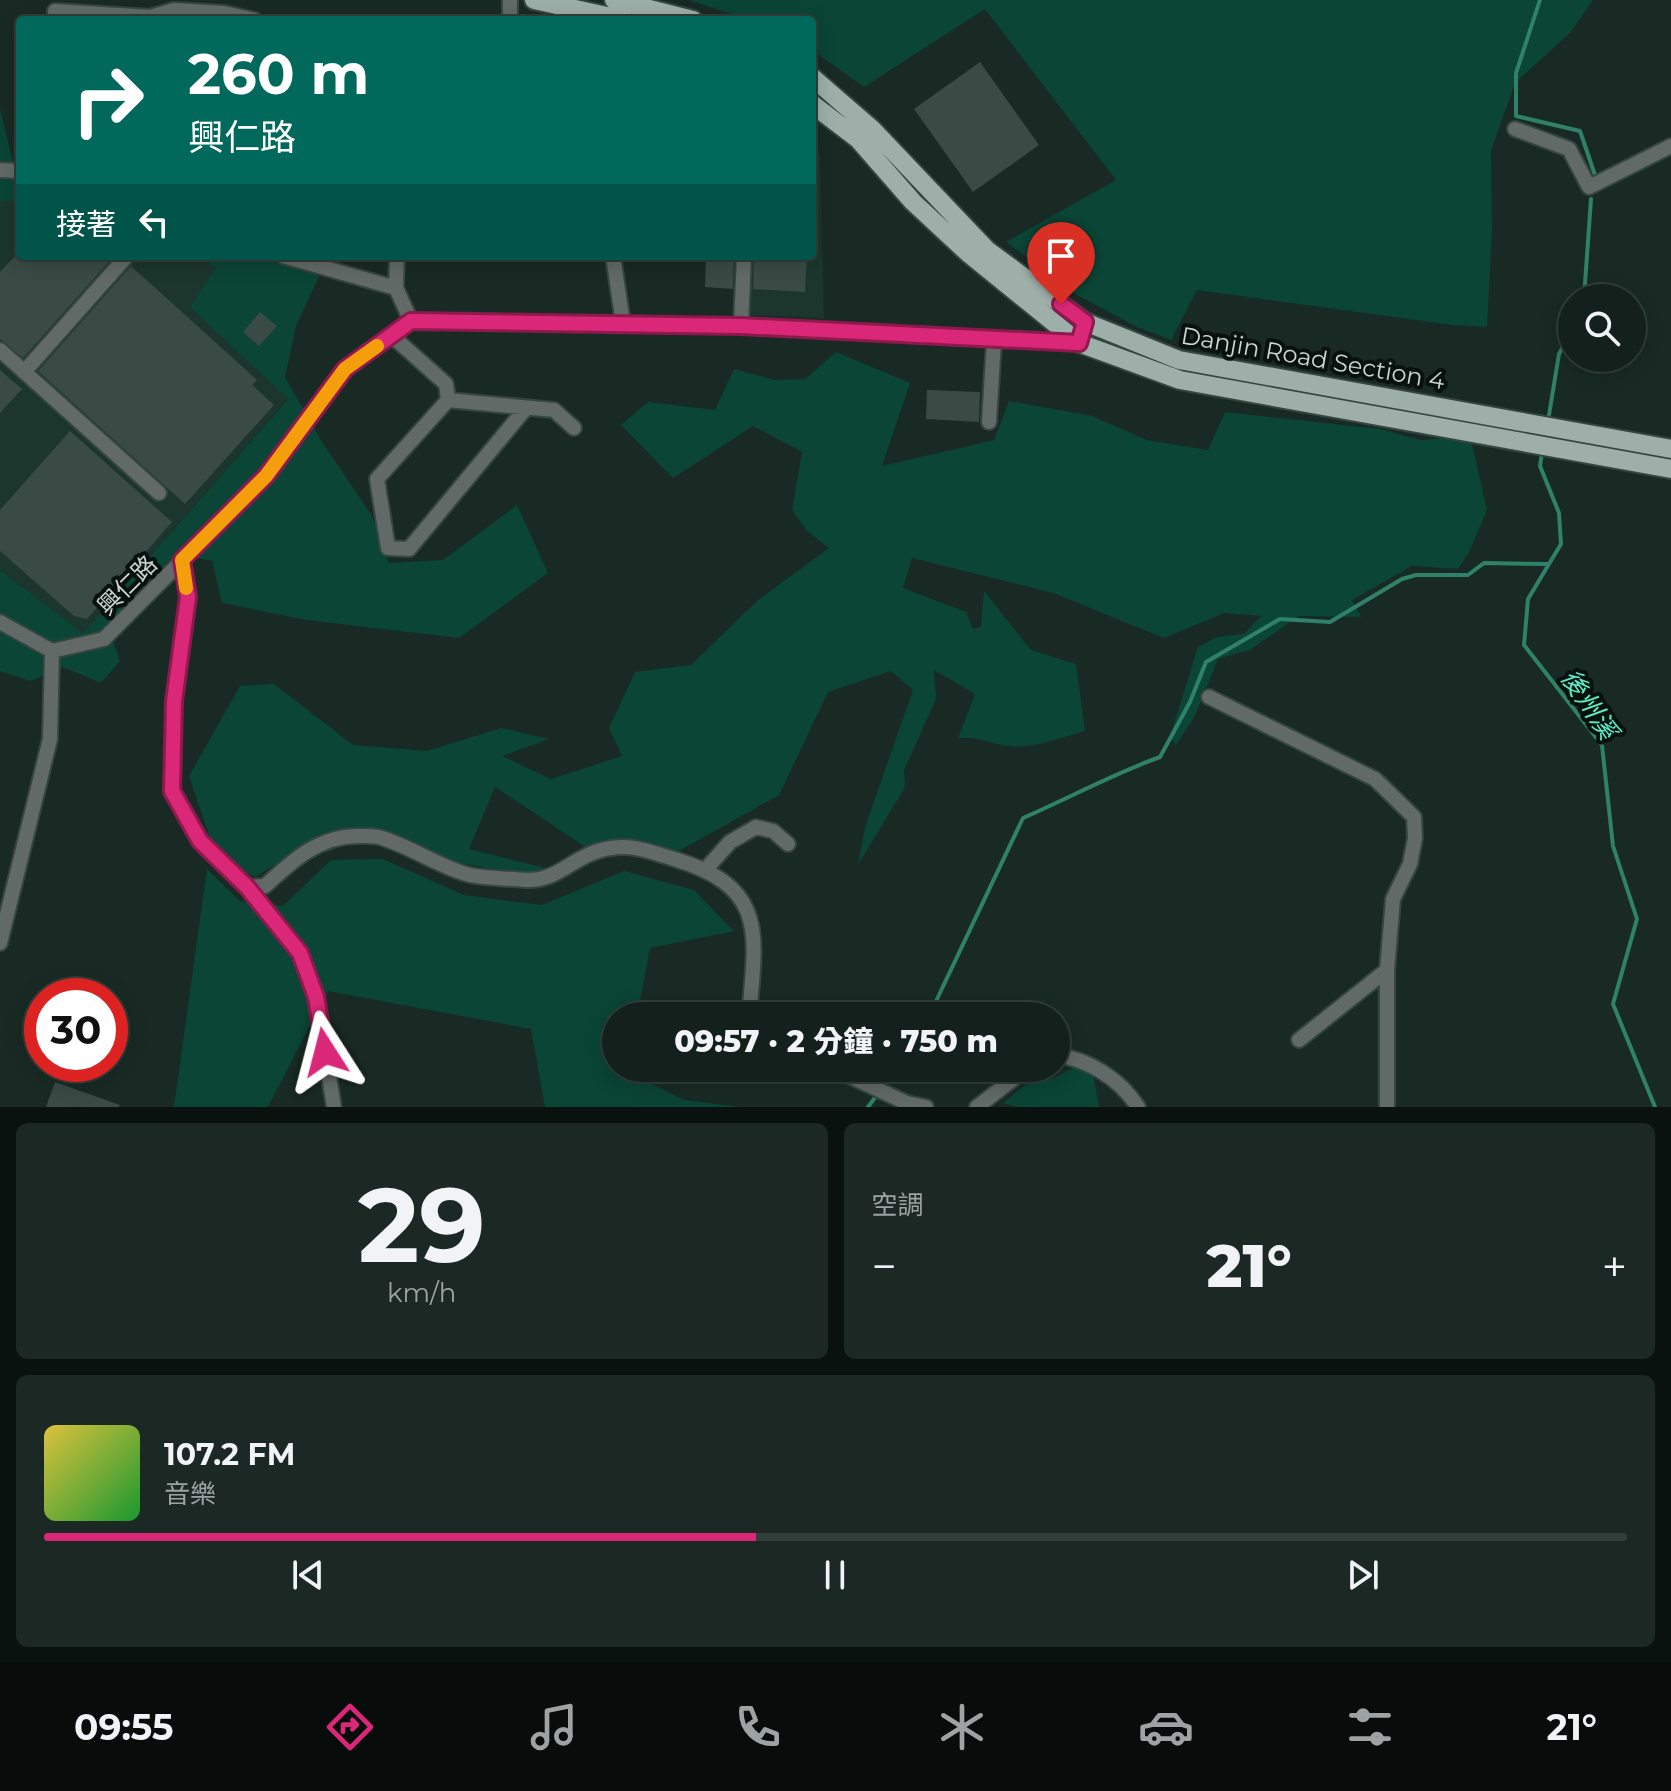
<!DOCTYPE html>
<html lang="zh-TW">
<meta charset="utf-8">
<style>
body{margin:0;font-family:Montserrat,"Noto Sans TC",sans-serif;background:#1c2824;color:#f1f3f6;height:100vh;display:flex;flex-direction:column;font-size:30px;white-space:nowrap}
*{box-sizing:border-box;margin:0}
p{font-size:26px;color:#9da3a3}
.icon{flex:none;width:44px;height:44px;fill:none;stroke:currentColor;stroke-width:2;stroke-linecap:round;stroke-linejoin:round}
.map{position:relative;height:1107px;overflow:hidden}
.panel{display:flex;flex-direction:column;gap:16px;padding:16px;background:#0a120f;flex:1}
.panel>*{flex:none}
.banner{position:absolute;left:16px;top:16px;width:800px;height:244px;border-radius:8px;box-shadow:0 4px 20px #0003,0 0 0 2px #323e3a;background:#00695c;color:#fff;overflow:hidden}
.buttons{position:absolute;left:1558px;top:284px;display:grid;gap:16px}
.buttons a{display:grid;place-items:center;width:88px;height:88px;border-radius:50%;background:#13201b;box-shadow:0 4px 20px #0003,0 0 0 2px #323e3a;font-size:40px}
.speed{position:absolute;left:24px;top:978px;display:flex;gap:16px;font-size:40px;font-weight:700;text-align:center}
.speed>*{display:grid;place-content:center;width:104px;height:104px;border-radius:50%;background:#13201b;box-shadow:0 4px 20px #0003,0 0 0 2px #323e3a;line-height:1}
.speed .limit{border:12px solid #d22;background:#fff;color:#111}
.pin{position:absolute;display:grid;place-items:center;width:68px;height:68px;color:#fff;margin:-82px -34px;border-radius:50% 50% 50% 0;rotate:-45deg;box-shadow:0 0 8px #0007}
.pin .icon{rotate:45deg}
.me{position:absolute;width:88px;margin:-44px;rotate:351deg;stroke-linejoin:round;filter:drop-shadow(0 0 6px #0008)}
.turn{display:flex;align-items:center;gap:28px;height:168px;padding:0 40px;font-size:36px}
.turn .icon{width:104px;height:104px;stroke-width:2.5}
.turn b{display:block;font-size:56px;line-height:68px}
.then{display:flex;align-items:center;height:76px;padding:0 40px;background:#0003;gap:16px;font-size:30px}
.big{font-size:60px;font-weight:800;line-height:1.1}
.panel .tile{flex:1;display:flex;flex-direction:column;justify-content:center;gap:12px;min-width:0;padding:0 28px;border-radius:12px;background:#1c2824}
.panel .dial{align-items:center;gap:0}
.dial b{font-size:104px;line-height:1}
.song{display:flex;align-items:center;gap:24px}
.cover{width:96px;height:96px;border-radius:12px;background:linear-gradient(135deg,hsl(50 70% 55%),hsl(130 70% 35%))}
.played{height:8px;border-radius:4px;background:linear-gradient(90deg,#db2777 45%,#323e3a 45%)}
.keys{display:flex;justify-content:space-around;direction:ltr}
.heat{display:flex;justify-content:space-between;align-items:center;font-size:44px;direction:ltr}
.panel .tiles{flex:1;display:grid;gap:16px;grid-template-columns:1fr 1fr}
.tile:last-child{grid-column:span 2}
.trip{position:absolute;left:602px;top:1002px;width:468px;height:80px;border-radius:40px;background:#13201b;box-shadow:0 4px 20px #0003,0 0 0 2px #323e3a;font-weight:800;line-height:80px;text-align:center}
.menu{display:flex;height:128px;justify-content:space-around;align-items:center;background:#080d0b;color:#9da3a3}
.menu .icon{width:56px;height:56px}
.menu .current{color:#db2777}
.menu b{font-size:36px;color:#f1f3f6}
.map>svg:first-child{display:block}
.built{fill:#1c362d}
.green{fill:#0a4535}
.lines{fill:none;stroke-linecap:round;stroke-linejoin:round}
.stream{stroke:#2f8168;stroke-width:4}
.building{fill:#394b44}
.minor-casing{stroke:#354640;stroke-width:18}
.major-casing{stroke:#354640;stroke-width:22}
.minor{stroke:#626a67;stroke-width:14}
.major{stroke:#9dafa8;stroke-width:18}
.route-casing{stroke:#8e194d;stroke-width:20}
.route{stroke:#db2777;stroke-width:14}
.slow{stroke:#f59e0b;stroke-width:14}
.labels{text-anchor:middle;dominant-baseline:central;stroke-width:8;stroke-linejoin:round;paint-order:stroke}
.street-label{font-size:24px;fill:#cbd6d2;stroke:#09110e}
.water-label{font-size:26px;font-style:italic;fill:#5bedc1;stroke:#09110e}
</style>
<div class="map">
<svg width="1671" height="1107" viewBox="0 0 1671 1107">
<rect width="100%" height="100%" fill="#192a24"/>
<path class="built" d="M 812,123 L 820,157 L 824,318 L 741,315 L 742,256 L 812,256 Z
M 0,201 L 20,201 L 20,256 L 200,256 L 216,268 L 190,307 L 288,398 L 83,633 L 0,570 Z"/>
<path class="green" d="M 689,0 L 1593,0 L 1570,33 L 1515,83 L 1491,151 L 1492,231 L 1487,327 L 1453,325 L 1197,290 L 1171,340 L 1137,327 L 1077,295 L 1006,242 L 1116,180 L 985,9 L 864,87 L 812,50 L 812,20 L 749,20 Z
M 0,109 L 16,174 L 20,174 L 20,201 L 0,201 Z
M 200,256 L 256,256 L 319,276 L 296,326 L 285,377 L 322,442 L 372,516 L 389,563 L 443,560 L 517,505 L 548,573 L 459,638 L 307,620 L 222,603 L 212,561 L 176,553 L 108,627 L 120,661 L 101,683 L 63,667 L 31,681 L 0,671 L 0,570 L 83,633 L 288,399 L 190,307 L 216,268 Z
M 836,352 L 910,383 L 882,466 L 994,440 L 1009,401 L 1092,416 L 1147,440 L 1208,450 L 1225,412 L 1380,429 L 1421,440 L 1457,437 L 1472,444 L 1487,510 L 1469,552 L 1458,569 L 1412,566 L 1352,600 L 1361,617 L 1299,616 L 1250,650 L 1218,659 L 1195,716 L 1176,745 L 1170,736 L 1198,647 L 1217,637 L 1244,634 L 1261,616 L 1224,613 L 1164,638 L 1053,593 L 912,558 L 903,588 L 966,612 L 973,629 L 981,627 L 984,591 L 1031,650 L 1076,664 L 1085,731 C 1060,738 1035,749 1009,746 C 987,743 983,737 958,738 L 975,694 L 934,670 L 936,699 L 904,770 L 905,787 L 858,865 L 865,827 L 913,690 L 891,671 L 828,692 L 779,795 L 677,852 L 584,846 L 495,787 L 469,849 L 549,869 L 533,877 L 435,858 L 383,829 L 324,835 L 255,877 L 216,856 L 189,776 L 240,686 L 274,684 L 353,745 L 427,751 L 501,728 L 549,739 L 502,756 L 551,779 L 622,756 L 609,728 L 635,672 L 691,665 L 757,601 L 829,548 L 807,531 L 792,510 L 802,452 L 753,426 L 673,478 L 621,425 L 648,402 L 715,410 L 734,369 L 775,380 L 805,379 Z
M 383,859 L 464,895 L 542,905 L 624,871 L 694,890 L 734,931 L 650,948 L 637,1016 L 616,1016 L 616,1068 L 646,1068 L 652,1084 L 684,1100 L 740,1107 L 545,1107 L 531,1029 L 328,991 L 268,1107 L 174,1107 L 207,869 L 240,901 L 283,906 L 331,860 Z
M 1077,1066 L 1093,1074 L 1099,1107 L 1017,1107 L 1003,1103 L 1041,1072 L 1051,1079 Z"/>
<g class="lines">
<path class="stream" d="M 1540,0 L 1516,73 L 1516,116 L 1580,131 L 1595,175
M 1584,298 L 1591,199
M 1548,421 L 1559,354 L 1572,330
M 1542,453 L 1540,466 L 1559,513 L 1561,544 L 1528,599 L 1524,645 L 1602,745 L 1613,846 L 1637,919 L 1613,1004 L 1655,1107
M 929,1016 L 1023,818 C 1069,798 1113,774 1160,757 L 1190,702 L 1206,662 L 1273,623 L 1280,619 L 1330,622 L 1402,579 L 1416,575 L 1468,575 L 1484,563 L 1547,564
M 868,1107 L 897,1068"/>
</g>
<path class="building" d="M 980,62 L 1039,145 L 973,192 L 914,109 Z
M 15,256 L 114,256 L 23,358 L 0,339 L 0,272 Z
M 706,256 L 734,256 L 733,289 L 705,287 Z
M 754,256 L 807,256 L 805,292 L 753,289 Z
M 131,266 L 257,380 L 252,385 L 274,405 L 185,504 L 38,371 Z
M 260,312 L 277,326 L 259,346 L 243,332 Z
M 0,370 L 22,389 L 0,413 Z
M 927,390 L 980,392 L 979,422 L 926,419 Z
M 70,431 L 172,522 L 87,619 L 74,616 L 0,551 L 0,510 Z
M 55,1082 L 120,1105 L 119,1107 L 46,1107 Z"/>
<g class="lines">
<g class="minor-casing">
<path id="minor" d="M 510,0 L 510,20
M 55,20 L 55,11 L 150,17 L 174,10 L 224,13 L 255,20
M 1515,129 L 1569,149 L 1589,187 L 1671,146
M 0,170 L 20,171
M 283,256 L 396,288 L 411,321
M 613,256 L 623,323
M 396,288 L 397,256
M 741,326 L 744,256
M 391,335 L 446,384 L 448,400 L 554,410 L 574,428
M 0,350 L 159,493
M 24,372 L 126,257
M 448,400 L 377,479 L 388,548 L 409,549 L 526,408
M 989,422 L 994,341
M 182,560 L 188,597 L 174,701 L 172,791 L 200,841 L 247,887 L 265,886 C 293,860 319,836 358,836 C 366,836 375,835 382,838 C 411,847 436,865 466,874 C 484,879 507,878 526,880 C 555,882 573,858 598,851 C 628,842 645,850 674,859 C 768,887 756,934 749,1016
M 0,622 L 52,651 L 104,639 L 266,476 L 345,369 L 411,321 L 741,326 L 1079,343 L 1080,339
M 1209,697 L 1375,779 L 1414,817 L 1415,838 L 1410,864 L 1393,899 L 1387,970 L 1387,1107
M 706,869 L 730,842 L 756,827 L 773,831 L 788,844
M 247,887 L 300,953 L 316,997 L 334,1107
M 0,943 L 50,739 L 52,651
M 1299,1040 L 1387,970
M 1056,1055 C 1088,1059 1120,1079 1138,1107
M 832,1068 L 907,1103 L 926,1107
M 977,1107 L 1027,1068"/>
</g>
<g class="major-casing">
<path id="major" d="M 534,0 L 625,20
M 614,0 L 693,20
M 812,77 L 872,129 L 987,250 L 1085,322 L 1179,360 L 1671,449
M 812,104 L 858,139 L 913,202 L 968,253 L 1079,343 L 1180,380 L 1671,469"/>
</g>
<use href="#minor" class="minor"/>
<use href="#major" class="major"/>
</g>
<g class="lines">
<g class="route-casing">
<path id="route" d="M 325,1052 L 316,997 L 300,953 L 247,887 L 200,841 L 172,791 L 174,701 L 188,597 L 182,560 L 266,476 L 345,369 L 411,321 L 741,326 L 1079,343 L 1085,322 L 1061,304"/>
</g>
<use href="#route" class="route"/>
<path class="slow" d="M 186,588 L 182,560 L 266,476 L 345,369 L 377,346"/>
</g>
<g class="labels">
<g class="street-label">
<text transform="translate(1313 358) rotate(10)">Danjin Road Section 4</text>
<text transform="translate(127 585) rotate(-45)">興仁路</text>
</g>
<g class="water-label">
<text transform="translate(1589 704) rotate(56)">後州溪</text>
</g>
</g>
</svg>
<div class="buttons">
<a><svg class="icon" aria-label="search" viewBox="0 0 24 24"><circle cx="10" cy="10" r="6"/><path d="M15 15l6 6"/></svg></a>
</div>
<div class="speed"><div class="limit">30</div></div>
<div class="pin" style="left:1061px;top:304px;background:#d93025"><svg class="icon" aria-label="arrive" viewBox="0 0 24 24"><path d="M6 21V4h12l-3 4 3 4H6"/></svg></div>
<svg class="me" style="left:325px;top:1052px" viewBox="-20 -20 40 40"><path d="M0-17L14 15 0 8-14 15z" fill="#db2777" stroke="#fff" stroke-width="4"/></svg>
<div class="trip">09:57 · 2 分鐘 · 750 m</div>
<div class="banner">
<div class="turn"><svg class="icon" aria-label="right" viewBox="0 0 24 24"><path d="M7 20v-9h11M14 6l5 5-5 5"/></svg><div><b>260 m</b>興仁路</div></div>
<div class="then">接著<svg class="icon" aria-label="left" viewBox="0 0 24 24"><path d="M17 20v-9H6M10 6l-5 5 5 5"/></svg></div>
</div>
</div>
<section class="panel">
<div class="tiles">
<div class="tile dial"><b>29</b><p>km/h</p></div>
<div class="tile"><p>空調</p>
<div class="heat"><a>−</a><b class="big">21°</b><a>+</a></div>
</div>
<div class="tile">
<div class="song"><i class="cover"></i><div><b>107.2 FM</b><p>音樂</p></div></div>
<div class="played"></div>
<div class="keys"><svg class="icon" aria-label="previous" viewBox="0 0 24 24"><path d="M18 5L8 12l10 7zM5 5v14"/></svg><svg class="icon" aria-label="pause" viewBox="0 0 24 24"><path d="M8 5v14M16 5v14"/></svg><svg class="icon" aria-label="next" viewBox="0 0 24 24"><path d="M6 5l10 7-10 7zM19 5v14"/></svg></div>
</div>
</div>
</section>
<nav class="menu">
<b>09:55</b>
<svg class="icon current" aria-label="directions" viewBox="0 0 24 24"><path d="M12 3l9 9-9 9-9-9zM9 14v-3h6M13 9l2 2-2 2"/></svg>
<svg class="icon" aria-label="music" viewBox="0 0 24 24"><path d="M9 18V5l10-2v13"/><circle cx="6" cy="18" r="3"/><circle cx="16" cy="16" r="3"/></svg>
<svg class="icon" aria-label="phone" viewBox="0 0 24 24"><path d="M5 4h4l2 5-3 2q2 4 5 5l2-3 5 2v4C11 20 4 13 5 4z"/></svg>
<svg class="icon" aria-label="climate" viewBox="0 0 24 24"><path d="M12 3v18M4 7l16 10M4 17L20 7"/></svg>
<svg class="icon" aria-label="car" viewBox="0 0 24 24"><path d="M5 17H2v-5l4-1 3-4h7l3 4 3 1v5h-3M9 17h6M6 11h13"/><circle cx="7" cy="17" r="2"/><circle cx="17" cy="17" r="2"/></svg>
<svg class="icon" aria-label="filters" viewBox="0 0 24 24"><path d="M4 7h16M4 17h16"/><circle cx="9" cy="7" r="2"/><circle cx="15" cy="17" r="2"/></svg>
<b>21°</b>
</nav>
